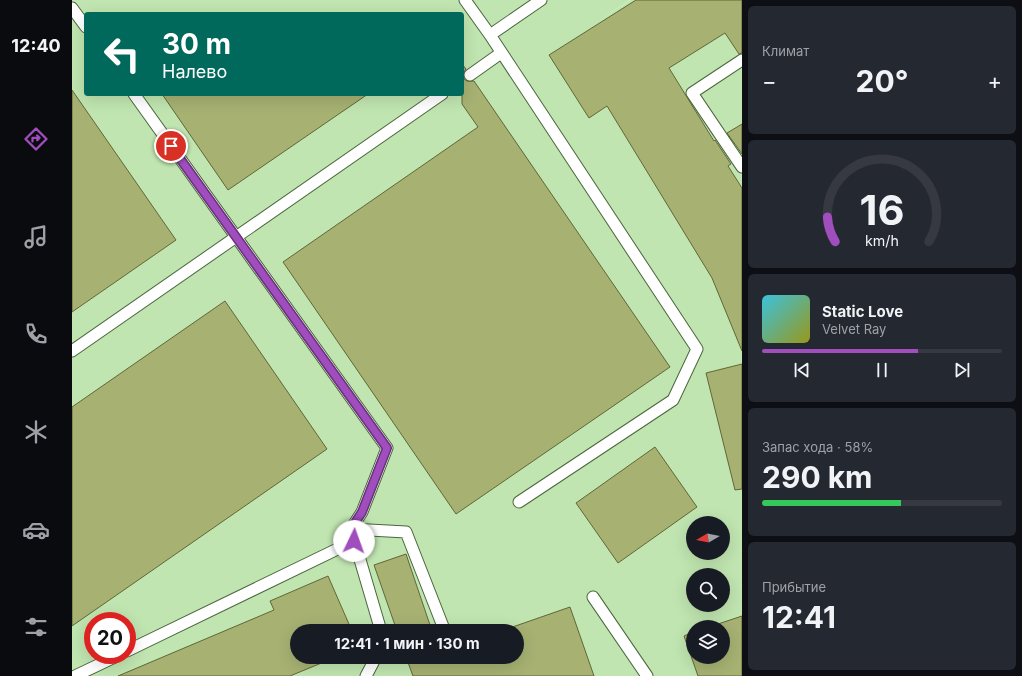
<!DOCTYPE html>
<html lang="ru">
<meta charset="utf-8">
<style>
body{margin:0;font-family:Inter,sans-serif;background:#242831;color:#f1f3f6;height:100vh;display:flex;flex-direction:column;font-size:15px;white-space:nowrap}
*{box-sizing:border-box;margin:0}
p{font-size:13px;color:#9ea1a6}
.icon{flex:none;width:22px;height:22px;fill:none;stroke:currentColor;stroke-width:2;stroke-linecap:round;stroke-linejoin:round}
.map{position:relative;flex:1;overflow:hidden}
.drawer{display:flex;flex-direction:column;gap:6px;padding:6px;background:#0d0f14;width:280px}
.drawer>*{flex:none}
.banner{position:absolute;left:12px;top:12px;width:380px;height:84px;border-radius:4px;box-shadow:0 4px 16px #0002;background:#00695c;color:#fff;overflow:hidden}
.needle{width:26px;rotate:260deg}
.tools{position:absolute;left:614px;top:516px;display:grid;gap:8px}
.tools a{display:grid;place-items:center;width:44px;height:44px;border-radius:50%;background:#171b24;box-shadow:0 4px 16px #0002;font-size:20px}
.speed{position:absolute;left:12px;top:612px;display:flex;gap:8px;font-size:20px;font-weight:700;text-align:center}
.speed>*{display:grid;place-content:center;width:52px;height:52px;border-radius:50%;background:#171b24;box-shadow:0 4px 16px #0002;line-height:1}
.speed .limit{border:6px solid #d22;background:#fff;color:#111}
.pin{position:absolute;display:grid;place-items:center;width:34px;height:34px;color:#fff;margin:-17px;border:2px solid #fff;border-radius:50%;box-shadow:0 1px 4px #0007}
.me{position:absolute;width:44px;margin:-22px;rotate:3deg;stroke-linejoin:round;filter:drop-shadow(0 0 3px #0008)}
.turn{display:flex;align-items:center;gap:14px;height:84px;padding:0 12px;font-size:18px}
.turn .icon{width:52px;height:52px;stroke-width:2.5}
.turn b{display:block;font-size:28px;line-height:34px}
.big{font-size:30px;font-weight:700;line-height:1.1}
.drawer .tile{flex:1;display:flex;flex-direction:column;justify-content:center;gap:6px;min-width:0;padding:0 14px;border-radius:6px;background:#242831}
.drawer .dial{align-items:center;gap:0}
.dial svg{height:104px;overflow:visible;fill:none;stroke:#363941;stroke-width:7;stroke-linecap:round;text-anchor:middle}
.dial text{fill:#f1f3f6;stroke:none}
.song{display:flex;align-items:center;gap:12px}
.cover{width:48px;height:48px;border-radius:6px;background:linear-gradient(135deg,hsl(190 70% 55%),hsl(60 70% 35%))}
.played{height:4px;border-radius:2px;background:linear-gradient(90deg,#a04dbd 65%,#363941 65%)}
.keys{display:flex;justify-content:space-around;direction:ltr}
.heat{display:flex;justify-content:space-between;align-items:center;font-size:22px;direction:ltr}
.charge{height:6px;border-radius:3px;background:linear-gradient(90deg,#34c759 58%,#363941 0)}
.trip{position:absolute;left:218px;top:624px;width:234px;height:40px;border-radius:20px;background:#171b24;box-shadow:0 4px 16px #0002;font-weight:700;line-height:40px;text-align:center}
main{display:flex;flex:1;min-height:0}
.tabs{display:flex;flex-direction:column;width:72px;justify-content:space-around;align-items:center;background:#090b0e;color:#9ea1a6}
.tabs .icon{width:28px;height:28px}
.tabs .selected{color:#a04dbd}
.tabs b{font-size:18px;color:#f1f3f6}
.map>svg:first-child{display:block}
.built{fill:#c0e5b0;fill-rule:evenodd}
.building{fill:#a6b172;stroke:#606737}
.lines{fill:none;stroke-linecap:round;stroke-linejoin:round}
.service-casing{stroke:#4a663d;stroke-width:13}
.service{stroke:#fff;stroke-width:11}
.route-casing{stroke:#68327b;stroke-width:10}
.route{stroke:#a04dbd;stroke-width:7}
</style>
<main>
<nav class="tabs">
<b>12:40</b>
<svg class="icon selected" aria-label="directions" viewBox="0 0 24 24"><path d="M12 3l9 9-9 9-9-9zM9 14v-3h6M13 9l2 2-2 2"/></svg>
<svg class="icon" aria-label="music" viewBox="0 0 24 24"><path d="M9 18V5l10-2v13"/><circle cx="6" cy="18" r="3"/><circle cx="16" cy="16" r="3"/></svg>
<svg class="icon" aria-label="phone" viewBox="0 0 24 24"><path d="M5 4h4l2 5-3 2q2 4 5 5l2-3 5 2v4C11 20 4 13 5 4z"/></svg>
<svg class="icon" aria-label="climate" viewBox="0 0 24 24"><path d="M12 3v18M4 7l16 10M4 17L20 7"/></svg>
<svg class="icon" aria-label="car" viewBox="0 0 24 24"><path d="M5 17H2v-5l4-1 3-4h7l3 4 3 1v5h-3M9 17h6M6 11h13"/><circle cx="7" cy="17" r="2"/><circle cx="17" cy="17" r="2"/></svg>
<svg class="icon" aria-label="filters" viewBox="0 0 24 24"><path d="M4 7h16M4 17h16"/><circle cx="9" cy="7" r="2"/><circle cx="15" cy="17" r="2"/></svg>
</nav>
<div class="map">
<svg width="670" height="676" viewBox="0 0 670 676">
<rect width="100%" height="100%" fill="#ceefc1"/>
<path class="built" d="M 0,0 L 557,0 L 522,24 L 559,0 L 670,0 L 670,676 L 0,676 ZM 14,14 L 390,14 L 390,94 L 14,94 ZM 621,523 L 651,523 L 651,553 L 621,553 ZM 621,575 L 651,575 L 651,605 L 621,605 ZM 21,621 L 55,621 L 55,655 L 21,655 ZM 621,627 L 651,627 L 651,657 L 621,657 ZM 225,631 L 445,631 L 445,657 L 225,657 Z"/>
<path class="building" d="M 564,0 L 670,0 L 670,53 L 667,54 L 653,33 L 597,68 L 642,141 L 643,140 L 659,164 L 656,166 L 670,188 L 670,351 L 640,278 L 535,106 L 517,118 L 477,55 Z
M 390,64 L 394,69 L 392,72 L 392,79 L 395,81 L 402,81 L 598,367 L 384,514 L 211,262 L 406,127 L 390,104 Z
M 0,90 L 104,240 L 0,312 Z
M 90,94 L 296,94 L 156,190 Z
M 670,124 L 670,154 L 655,133 Z
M 153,301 L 255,449 L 0,626 L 0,407 Z
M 670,364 L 670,489 L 663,490 L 634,373 Z
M 583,447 L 625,507 L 546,563 L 504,503 Z
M 334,554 L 360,631 L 325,631 L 302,565 Z
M 256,576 L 280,631 L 225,631 L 225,657 L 264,657 L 218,676 L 46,676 L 202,610 L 198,601 Z
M 498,607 L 522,676 L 341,676 L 334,657 L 445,657 L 445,631 L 429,631 Z
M 670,616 L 670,676 L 626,676 L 612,636 L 621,632 L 621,657 L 651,657 L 651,627 L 637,627 Z"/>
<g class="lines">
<g class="service-casing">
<path id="service" d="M 393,0 L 418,35 L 625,349 L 601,400 L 447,502
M 0,8 L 14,27
M 418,35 L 469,0
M 670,60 L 620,93 L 670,167
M 398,75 L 429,53
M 62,94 L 315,448 L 290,512 L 279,529 L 309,631
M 0,351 L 370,94
M 279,529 L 334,532 L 372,629
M 521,597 L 575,676
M 55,651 L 282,541
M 3,676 L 47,655
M 294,676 L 304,657"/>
</g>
<use href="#service" class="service"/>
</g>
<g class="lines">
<g class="route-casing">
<path id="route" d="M 99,146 L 315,448 L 290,512 L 279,529 L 282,541"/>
</g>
<use href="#route" class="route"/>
</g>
</svg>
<div class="tools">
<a><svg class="needle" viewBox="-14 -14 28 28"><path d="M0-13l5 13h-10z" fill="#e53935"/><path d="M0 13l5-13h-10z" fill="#9ea1a6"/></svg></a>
<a><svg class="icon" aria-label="search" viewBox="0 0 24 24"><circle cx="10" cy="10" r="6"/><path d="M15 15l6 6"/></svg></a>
<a><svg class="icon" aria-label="layers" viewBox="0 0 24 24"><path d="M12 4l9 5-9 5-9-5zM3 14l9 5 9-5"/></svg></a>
</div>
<div class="speed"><div class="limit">20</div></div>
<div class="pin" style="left:99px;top:146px;background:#d93025"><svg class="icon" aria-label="arrive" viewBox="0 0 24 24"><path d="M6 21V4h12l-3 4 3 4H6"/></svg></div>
<svg class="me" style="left:282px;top:541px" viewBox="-20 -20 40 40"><circle r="19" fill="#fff"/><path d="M0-13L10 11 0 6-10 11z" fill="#a04dbd"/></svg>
<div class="trip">12:41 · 1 мин · 130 m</div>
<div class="banner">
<div class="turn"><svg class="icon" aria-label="left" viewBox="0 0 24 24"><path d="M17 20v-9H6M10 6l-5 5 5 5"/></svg><div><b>30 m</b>Налево</div></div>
</div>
</div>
<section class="drawer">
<div class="tile"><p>Климат</p>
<div class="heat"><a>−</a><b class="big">20°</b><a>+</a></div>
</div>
<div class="tile dial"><svg viewBox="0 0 100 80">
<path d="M14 69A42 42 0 1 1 86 69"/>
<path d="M14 69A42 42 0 0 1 8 50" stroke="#a04dbd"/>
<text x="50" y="56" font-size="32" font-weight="700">16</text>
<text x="50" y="72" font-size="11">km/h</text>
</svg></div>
<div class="tile">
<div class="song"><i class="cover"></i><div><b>Static Love</b><p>Velvet Ray</p></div></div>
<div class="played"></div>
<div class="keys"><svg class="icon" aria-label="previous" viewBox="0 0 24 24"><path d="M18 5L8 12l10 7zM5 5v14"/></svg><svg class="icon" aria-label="pause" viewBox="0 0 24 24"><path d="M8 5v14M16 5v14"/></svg><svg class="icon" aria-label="next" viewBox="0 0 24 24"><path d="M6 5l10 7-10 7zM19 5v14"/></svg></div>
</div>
<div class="tile"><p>Запас хода · 58%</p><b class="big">290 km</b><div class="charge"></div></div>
<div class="tile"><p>Прибытие</p><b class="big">12:41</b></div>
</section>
</main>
